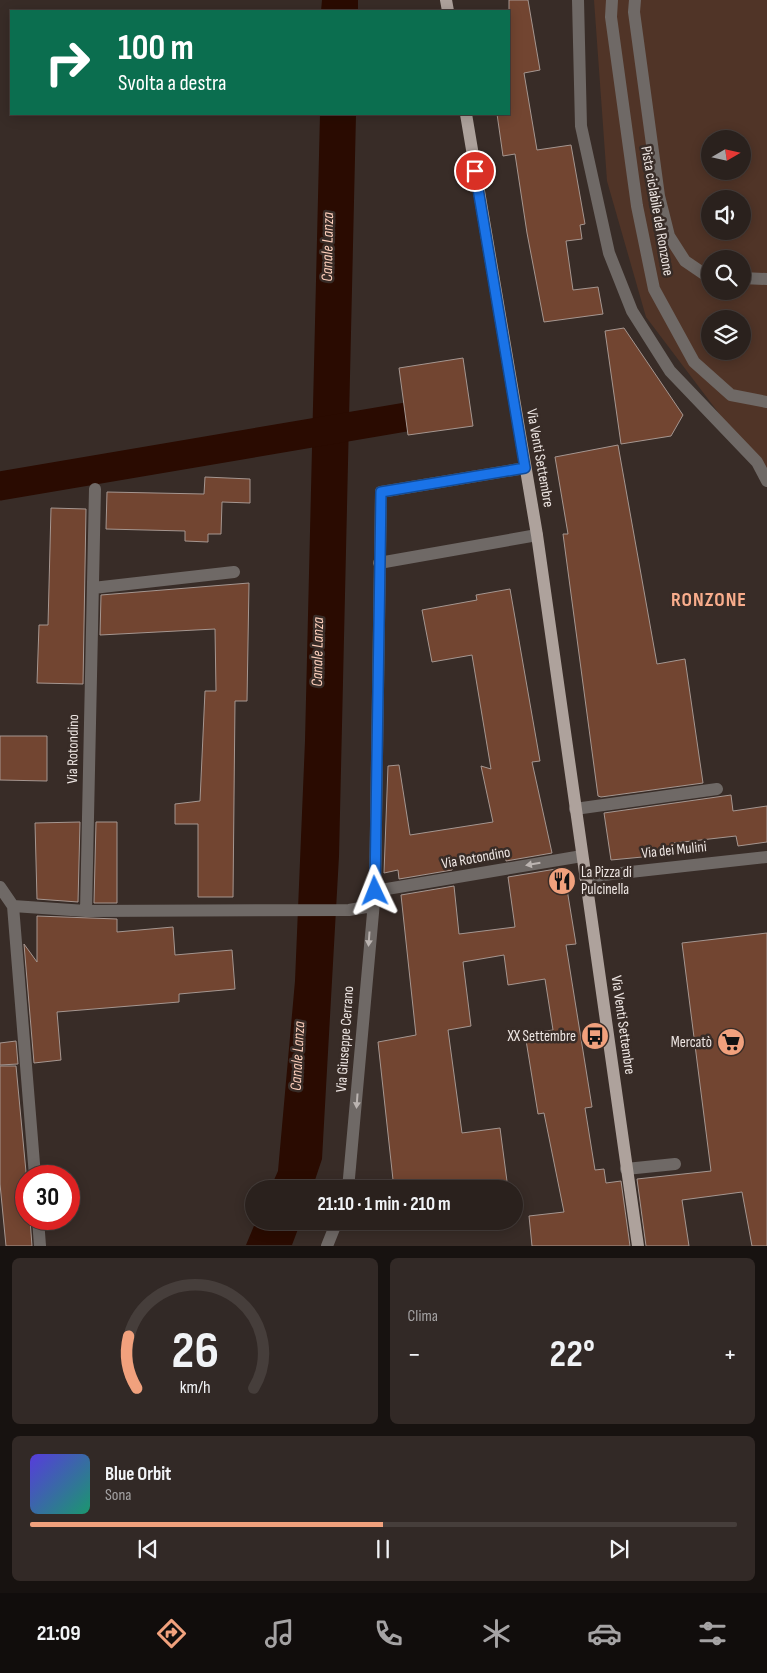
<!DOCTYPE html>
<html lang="it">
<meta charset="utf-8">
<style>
body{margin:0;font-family:"Sofia Sans Condensed",sans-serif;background:#322926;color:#f1f3f6;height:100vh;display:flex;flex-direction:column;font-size:19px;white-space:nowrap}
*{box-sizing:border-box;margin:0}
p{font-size:16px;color:#a5a3a4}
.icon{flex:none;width:28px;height:28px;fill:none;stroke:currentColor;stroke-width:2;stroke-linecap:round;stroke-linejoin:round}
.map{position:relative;height:1246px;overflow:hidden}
.sheet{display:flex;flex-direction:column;gap:12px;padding:12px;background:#171210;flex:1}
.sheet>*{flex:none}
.banner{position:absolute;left:10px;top:10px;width:500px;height:105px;border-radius:0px;box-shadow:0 2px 12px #0003,0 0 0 1px #463e3b;background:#0b6e4f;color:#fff;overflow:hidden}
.needle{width:32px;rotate:81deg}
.buttons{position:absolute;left:701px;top:130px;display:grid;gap:10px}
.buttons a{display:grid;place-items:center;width:50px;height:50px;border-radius:50%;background:#2a211d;box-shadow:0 2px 12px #0003,0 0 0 1px #463e3b;font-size:25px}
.speed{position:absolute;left:15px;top:1165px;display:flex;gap:10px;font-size:25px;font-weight:700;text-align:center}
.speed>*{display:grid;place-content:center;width:65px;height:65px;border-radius:50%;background:#2a211d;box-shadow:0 2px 12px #0003,0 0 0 1px #463e3b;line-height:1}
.speed .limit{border:8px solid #d22;background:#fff;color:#111}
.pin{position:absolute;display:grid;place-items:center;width:42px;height:42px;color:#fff;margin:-21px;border:2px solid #fff;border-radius:50%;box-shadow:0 1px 5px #0007}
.me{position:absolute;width:55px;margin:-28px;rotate:358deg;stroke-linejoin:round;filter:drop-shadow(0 0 4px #0008)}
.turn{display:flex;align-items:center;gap:18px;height:105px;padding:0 25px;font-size:22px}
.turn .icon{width:65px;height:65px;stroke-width:2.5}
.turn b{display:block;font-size:35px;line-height:42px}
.big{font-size:38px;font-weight:700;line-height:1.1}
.sheet .card{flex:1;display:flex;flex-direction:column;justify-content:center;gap:8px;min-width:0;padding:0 18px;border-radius:8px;background:#322926}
.sheet .dial{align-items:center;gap:0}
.dial svg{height:130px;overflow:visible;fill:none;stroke:#463e3b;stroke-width:7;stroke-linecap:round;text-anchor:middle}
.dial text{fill:#f1f3f6;stroke:none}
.song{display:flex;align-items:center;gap:15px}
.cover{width:60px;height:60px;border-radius:8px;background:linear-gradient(135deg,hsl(250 70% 55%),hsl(160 70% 35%))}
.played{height:5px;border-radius:2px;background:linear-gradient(90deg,#f1a17d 50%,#463e3b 50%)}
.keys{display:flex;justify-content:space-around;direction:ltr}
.heat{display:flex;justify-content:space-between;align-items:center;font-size:28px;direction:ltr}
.sheet .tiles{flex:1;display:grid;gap:12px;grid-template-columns:1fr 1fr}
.card:last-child{grid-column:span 2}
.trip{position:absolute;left:245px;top:1180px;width:278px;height:50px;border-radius:25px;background:#2a211d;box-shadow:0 2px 12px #0003,0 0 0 1px #463e3b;font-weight:700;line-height:50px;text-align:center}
.tabs{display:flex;height:80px;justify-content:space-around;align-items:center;background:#110d0c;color:#a5a3a4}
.tabs .icon{width:35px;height:35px}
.tabs .current{color:#f1a17d}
.tabs b{font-size:22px;color:#f1f3f6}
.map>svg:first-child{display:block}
.green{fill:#503427;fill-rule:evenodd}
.water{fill:#2a0b01}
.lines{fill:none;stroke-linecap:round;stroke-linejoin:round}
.canal{stroke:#2a0b01;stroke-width:29}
.building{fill:#724531;stroke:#a59690}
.minor{stroke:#6f6966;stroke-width:12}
.major{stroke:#aea29c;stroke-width:12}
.oneway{fill:#bbb4b1}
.route-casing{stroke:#114b97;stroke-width:12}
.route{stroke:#1a73e8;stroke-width:9}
.labels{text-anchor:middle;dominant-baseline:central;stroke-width:5;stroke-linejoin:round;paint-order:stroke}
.street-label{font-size:15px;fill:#eee6e3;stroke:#382c27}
.poi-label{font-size:15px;fill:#eee6e3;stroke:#382c27;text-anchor:end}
.water-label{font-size:16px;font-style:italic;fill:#fecfbb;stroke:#382c27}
.district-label{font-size:20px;font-weight:bold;letter-spacing:1px;fill:#f9ad8c;stroke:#382c27}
</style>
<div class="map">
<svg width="767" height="1246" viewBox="0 0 767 1246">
<rect width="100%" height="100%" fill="#382c27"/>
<path class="green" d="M 594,0 L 767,0 L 767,477 L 646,317 L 607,181 ZM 710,139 L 742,139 L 742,171 L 710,171 ZM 710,199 L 742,199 L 742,231 L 710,231 ZM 710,259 L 742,259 L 742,291 L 710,291 ZM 710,319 L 742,319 L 742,351 L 710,351 Z"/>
<path class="water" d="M 322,0 L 358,0 L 358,11 L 321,11 Z
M 320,114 L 356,114 L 339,856 L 322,1159 L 312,1189 L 270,1189 L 278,1171 L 295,981 L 305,741 Z
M 256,1221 L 301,1221 L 292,1245 L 246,1245 Z"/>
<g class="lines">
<path class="canal" d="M 0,486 L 406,417"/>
</g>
<path class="building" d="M 509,0 L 528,0 L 540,70 L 524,73 L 537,150 L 571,145 L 585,224 L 580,225 L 582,239 L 566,241 L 573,290 L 598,287 L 603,314 L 544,322 L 527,233 L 515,154 L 503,156 L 497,114 L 509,114 Z
M 624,328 L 683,415 L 671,436 L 621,444 L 605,331 Z
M 463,358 L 473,426 L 408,435 L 399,368 Z
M 618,445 L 657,664 L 685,659 L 703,783 L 601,797 L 598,796 L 563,534 L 568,534 L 555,457 Z
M 205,477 L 250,479 L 250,503 L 222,502 L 221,534 L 208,534 L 208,542 L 185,541 L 185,531 L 106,529 L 107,492 L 204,494 Z
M 51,508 L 86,509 L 83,684 L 37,683 L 39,625 L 48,625 Z
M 249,583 L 247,701 L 235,701 L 233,897 L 198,897 L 198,824 L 175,824 L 175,804 L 200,801 L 205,691 L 216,691 L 215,629 L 100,635 L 101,595 Z
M 510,589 L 540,761 L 532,762 L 552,853 L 506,861 L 505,851 L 451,861 L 452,870 L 399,879 L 398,870 L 384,873 L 388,766 L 399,765 L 410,835 L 493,822 L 481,766 L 491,769 L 472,655 L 432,662 L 422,610 L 477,600 L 476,595 Z
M 0,736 L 47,736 L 47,781 L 0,780 Z
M 731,795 L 733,811 L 767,806 L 767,842 L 738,846 L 736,836 L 674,843 L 674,854 L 611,860 L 604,813 Z
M 80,822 L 78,902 L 37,899 L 35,823 Z
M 96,822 L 117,822 L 117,903 L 94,903 Z
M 556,869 L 557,872 L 564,871 L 576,944 L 566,945 L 592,1107 L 585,1108 L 595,1170 L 604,1169 L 606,1183 L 621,1181 L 630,1246 L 532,1246 L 529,1216 L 564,1212 L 544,1113 L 538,1114 L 525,1034 L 553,1030 L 545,979 L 508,985 L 504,955 L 463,962 L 471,1026 L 448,1030 L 462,1133 L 500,1128 L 508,1189 L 394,1189 L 378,1042 L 416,1035 L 401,895 L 454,886 L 459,934 L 515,927 L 508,877 Z
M 37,916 L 117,919 L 117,932 L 173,927 L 175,955 L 232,950 L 235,989 L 179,994 L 179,1002 L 57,1012 L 61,1060 L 34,1063 L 24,944 L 37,962 Z
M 767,933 L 767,1246 L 752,1246 L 742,1192 L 682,1200 L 689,1246 L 646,1246 L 637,1179 L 711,1171 L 682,943 Z
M 16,1041 L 18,1064 L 0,1065 L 0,1043 Z
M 0,1066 L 16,1066 L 26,1172 L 26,1219 L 30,1219 L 32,1246 L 6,1246 L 0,1184 Z"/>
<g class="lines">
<path class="minor" d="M 578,0 L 581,126 L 609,253 L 632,311 L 670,371 L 757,462 L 767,481
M 612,0 L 611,17 L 637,206 L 654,289 L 694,362 L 731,395 L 767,402
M 635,0 L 634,12 L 659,196 L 669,236 L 685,261 L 710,278
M 742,278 L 767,279
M 379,563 L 537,535
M 93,588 L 234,572
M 575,809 L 717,789
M 585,877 L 767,857
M 0,887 L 13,906 L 86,911 L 349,910 L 372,906
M 375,891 L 582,856
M 13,906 L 35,1176
M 86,911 L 95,489
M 626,1169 L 675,1164
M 348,1189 L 375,891 L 381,492 L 525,468
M 38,1219 L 40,1246
M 327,1246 L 337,1221"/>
<path class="major" d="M 446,0 L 448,11
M 466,114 L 537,535 L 638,1246"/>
</g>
<defs><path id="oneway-solid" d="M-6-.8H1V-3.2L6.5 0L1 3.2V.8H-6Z" transform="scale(1.25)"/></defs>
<g class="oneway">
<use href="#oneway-solid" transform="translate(533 864) rotate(170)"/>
<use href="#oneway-solid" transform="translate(369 939) rotate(94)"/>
<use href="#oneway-solid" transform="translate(357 1101) rotate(94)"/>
</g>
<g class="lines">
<g class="route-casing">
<path id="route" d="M 375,891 L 381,492 L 525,468 L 475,171"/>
</g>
<use href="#route" class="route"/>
</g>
<defs>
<g id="restaurant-disc" transform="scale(1.4375)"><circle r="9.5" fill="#f1a17d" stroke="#382c27"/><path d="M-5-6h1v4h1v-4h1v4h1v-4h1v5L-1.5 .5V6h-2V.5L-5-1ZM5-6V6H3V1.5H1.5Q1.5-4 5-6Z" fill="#111"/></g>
<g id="bus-disc" transform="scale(1.4375)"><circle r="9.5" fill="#f1a17d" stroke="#382c27"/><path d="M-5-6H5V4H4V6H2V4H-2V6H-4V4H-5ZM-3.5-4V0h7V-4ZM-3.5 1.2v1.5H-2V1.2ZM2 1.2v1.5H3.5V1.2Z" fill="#111"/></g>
<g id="supermarket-disc" transform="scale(1.4375)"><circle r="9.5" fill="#f1a17d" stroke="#382c27"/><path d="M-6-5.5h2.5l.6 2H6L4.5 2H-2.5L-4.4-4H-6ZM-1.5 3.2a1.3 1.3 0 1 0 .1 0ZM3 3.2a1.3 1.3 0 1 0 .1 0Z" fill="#111"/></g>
</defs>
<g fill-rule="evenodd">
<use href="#restaurant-disc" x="562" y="881"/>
<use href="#bus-disc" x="595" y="1036"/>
<use href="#supermarket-disc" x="731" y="1042"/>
</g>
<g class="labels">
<g class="street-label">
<text transform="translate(657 211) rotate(80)">Pista ciclabile del Ronzone</text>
<text transform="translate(540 458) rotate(80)">Via Venti Settembre</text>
<text transform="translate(73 749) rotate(-89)">Via Rotondino</text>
<text transform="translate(674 850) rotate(-6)">Via dei Mulini</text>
<text transform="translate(476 858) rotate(-10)">Via Rotondino</text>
<text transform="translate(623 1025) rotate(82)">Via Venti Settembre</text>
<text transform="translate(345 1039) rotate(-86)">Via Giuseppe Cerrano</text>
</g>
<g class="poi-label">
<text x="581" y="872" text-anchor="start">La Pizza di<tspan x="581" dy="17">Pulcinella</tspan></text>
<text x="576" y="1036">XX Settembre</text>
<text x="712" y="1042">Mercatò</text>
</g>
<g class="water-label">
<text transform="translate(328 247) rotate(-89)">Canale Lanza</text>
<text transform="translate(318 652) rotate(-89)">Canale Lanza</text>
<text transform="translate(298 1056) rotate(-87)">Canale Lanza</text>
</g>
<g class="district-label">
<text x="709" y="600">RONZONE</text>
</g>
</g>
</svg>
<div class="buttons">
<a><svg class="needle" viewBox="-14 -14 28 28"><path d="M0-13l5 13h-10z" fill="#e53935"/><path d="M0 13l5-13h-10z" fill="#a5a3a4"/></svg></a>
<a><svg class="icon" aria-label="sound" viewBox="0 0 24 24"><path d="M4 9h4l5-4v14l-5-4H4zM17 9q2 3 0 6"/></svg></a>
<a><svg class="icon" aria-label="search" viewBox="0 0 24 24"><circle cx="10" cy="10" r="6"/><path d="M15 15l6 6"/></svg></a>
<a><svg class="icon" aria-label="layers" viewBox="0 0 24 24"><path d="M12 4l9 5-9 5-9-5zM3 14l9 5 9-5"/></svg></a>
</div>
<div class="speed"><div class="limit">30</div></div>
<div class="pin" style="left:475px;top:171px;background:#d93025"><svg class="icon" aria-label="arrive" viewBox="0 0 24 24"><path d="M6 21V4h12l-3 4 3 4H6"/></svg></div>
<svg class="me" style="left:375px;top:891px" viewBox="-20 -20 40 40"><path d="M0-17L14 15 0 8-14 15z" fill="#1a73e8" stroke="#fff" stroke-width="4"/></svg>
<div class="trip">21:10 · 1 min · 210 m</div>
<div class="banner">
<div class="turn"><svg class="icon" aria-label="right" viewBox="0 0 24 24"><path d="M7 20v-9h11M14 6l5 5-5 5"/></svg><div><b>100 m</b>Svolta a destra</div></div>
</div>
</div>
<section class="sheet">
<div class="tiles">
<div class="card dial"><svg viewBox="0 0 100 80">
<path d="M14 69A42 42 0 1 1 86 69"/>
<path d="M14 69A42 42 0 0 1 9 37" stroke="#f1a17d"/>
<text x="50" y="56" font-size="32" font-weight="700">26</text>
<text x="50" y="72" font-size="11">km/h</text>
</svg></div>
<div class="card"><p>Clima</p>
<div class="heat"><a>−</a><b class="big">22°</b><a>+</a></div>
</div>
<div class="card">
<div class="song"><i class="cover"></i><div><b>Blue Orbit</b><p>Sona</p></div></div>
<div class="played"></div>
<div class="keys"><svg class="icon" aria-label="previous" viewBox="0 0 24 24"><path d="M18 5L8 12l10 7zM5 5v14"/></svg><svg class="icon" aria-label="pause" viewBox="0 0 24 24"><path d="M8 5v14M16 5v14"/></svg><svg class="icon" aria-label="next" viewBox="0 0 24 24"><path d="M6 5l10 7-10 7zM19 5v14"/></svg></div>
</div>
</div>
</section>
<nav class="tabs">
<b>21:09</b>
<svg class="icon current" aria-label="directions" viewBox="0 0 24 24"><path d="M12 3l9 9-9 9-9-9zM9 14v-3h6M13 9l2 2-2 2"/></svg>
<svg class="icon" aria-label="music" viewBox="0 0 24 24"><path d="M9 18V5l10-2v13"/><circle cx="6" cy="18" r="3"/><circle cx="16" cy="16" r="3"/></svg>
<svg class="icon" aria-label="phone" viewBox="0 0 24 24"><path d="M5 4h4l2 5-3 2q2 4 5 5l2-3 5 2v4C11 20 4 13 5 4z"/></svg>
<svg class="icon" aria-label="climate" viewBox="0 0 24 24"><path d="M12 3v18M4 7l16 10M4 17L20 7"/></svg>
<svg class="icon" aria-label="car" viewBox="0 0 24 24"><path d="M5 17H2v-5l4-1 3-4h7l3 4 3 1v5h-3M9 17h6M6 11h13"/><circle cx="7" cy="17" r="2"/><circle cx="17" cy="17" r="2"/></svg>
<svg class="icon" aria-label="filters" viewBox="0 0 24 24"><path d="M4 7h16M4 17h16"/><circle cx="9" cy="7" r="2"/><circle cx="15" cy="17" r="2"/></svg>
</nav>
